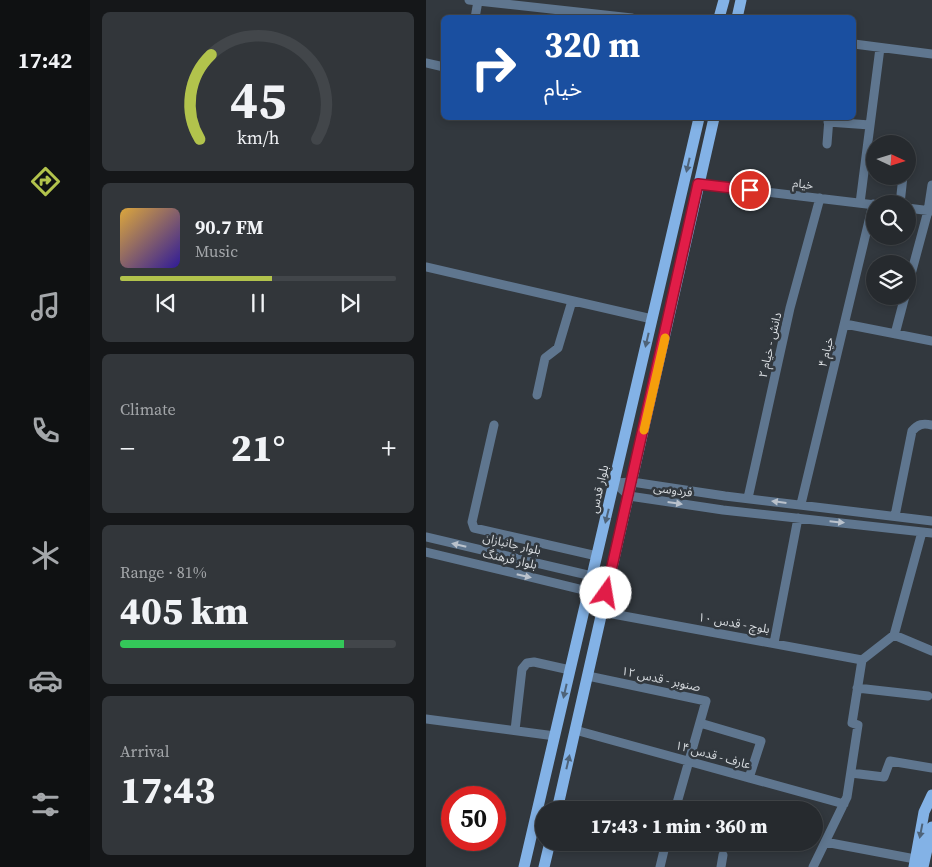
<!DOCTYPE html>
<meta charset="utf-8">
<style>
body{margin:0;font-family:"Source Serif 4","Noto Sans Arabic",serif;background:#32363a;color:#f1f3f6;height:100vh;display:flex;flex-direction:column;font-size:19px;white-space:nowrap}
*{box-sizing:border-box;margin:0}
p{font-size:16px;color:#a4a7aa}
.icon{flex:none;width:28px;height:28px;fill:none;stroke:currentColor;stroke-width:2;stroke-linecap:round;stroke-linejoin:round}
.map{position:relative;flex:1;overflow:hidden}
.sheet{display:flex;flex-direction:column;gap:12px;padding:12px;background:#151719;width:336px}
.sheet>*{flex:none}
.guide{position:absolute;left:15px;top:15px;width:415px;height:105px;border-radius:8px;box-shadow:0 2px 8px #0003,0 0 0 1px #42464a;background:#1a4fa0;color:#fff;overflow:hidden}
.needle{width:32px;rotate:94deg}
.tools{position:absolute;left:440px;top:135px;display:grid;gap:10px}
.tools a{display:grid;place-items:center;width:50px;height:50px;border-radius:50%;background:#262a2e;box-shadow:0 2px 8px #0003,0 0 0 1px #42464a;font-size:25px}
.speed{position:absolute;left:15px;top:786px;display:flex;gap:10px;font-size:25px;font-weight:700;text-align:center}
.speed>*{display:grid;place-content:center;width:65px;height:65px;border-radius:50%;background:#262a2e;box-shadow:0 2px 8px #0003,0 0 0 1px #42464a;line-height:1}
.speed .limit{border:8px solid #d22;background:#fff;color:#111}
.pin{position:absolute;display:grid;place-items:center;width:42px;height:42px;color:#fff;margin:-21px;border:2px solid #fff;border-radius:50%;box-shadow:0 1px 5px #0007}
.me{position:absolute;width:55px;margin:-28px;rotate:13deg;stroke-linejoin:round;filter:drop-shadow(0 0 4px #0008)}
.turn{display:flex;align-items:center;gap:18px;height:105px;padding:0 20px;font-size:22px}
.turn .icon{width:65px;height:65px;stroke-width:2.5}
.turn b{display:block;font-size:35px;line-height:42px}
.big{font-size:38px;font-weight:800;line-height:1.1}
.sheet .tile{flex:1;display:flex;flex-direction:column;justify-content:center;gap:8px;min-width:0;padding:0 18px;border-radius:8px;background:#32363a}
.sheet .dial{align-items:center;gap:0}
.dial svg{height:130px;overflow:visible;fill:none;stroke:#42464a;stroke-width:7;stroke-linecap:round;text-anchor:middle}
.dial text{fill:#f1f3f6;stroke:none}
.song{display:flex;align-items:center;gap:15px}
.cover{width:60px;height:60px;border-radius:8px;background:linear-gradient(135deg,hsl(40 70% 55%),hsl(250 70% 35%))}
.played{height:5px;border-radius:2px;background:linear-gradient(90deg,#b2c34c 55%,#42464a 55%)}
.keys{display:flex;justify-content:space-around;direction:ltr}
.heat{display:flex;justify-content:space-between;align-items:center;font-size:28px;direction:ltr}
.charge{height:8px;border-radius:4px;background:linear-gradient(90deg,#34c759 81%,#42464a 0)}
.trip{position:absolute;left:109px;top:801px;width:288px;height:50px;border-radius:25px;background:#262a2e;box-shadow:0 2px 8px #0003,0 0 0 1px #42464a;font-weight:800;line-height:50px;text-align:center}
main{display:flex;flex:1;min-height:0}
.tab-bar{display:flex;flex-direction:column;width:90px;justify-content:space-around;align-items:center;background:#0f1112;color:#a4a7aa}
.tab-bar .icon{width:35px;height:35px}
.tab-bar .on{color:#b2c34c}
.tab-bar b{font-size:22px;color:#f1f3f6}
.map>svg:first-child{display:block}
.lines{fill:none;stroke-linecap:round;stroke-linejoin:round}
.minor{stroke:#5f768f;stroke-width:9}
.major{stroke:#83b2e6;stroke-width:11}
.oneway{fill:#4e6379}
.oneway2{fill:#bac2cc}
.route-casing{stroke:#92132f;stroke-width:12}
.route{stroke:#e11d48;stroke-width:9}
.slow{stroke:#f59e0b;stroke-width:9}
.labels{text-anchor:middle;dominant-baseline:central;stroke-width:5;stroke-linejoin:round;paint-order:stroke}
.street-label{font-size:12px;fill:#d8dce0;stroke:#32383e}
</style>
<main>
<nav class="tab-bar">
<b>17:42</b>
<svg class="icon on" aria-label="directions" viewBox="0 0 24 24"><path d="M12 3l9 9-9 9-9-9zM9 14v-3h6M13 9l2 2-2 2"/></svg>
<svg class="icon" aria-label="music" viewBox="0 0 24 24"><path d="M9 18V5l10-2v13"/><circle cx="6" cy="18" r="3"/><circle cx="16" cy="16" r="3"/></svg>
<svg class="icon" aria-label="phone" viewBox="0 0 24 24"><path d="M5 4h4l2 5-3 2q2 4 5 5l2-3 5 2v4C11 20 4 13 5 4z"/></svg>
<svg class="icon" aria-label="climate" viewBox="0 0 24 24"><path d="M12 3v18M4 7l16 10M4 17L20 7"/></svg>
<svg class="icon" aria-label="car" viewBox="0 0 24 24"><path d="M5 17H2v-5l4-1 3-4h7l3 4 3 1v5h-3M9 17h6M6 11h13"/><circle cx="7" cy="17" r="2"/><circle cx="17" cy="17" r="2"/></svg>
<svg class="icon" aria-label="filters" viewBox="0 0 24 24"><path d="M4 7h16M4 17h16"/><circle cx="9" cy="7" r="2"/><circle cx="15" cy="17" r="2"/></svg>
</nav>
<section class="sheet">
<div class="tile dial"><svg viewBox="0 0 100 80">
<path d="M14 69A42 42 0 1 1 86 69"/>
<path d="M14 69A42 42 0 0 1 21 17" stroke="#b2c34c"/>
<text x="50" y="56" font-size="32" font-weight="700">45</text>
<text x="50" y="72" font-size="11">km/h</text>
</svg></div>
<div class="tile">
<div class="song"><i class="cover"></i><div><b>90.7 FM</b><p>Music</p></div></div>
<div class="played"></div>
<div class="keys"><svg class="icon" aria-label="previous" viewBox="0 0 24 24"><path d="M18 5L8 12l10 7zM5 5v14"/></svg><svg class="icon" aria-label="pause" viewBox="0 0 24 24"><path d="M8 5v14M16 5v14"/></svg><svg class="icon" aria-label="next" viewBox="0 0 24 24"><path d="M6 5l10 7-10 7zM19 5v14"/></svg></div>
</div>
<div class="tile"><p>Climate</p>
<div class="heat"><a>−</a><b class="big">21°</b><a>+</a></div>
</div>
<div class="tile"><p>Range · 81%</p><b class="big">405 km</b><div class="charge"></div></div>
<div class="tile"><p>Arrival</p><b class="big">17:43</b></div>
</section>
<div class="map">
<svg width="506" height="867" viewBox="0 0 506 867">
<rect width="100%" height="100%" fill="#32383e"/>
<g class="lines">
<path class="minor" d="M 43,0 L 206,18
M 49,18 L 52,1
M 428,44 L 506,54
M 0,63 L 18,67
M 402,122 L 444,125
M 401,144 L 403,118
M 273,184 L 449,205
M 434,203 L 454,48
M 474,204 L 477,176
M 481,208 L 506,211
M 0,267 L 226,319
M 481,289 L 502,211 L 506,185
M 419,324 L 506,341
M 469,334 L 479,296
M 111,395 L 119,358 L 132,348 L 146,301
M 68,425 L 46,522 L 48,528 L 171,556
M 189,483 L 203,496 L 297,510 L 506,533
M 189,483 L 206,482 L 299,496 L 506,521
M 322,498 L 364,308 L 394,198
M 375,504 L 447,204
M 469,516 L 486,431 C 492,424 497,423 506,425
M 0,537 L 166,576
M 0,552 L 162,591
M 176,612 L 436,660
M 468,635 L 496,532
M 348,643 L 372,518
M 436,660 L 468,635 L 506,651
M 162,676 L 280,701 L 249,810
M 431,688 L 502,696
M 0,719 L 129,736
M 274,723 L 335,741 L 323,778
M 89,730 L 96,669 L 101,663 L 108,662 L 144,670
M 149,730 L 418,804
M 425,773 L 458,777 L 464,761 L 506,768
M 132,805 L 157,810
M 399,842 L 489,859
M 234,867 L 240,842
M 295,867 L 297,855
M 387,867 L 421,797 L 432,725 L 426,723 L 436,660"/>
<path class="major" d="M 293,18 L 298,0
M 311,18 L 315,0
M 131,810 L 288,118
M 98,867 L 273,118
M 118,867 L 124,842
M 488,867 L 498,812 L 506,795
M 497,867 L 506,827"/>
</g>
<defs><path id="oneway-solid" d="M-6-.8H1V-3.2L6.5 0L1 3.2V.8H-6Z" transform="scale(1.25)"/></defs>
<g class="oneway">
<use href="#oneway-solid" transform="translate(262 165) rotate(103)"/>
<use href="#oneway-solid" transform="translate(221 340) rotate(103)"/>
<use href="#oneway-solid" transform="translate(181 516) rotate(104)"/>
<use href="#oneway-solid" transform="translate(139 691) rotate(103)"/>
<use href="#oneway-solid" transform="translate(142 762) rotate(-77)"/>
<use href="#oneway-solid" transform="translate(495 831) rotate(101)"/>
</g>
<g class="oneway2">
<use href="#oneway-solid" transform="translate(353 502) rotate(-173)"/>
<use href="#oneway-solid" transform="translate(249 503) rotate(8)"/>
<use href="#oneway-solid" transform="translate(411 522) rotate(6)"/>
<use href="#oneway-solid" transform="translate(33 545) rotate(-167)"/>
<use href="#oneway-solid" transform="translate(98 576) rotate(13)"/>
</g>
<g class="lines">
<g class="route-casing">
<path id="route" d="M 180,593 L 272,184 L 324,190"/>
</g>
<use href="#route" class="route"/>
<path class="slow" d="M 218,430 L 239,338"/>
</g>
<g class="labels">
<g class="street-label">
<text transform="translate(377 184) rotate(7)">خیام</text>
<text transform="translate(344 345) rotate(-77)">دانش - خیام ۲</text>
<text transform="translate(400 352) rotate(-76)">خیام ۴</text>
<text transform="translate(173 489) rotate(-77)">بلوار قدس</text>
<text transform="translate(247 490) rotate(8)">فردوسی</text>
<text transform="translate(86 544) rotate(13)">بلوار جانبازان</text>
<text transform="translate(84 559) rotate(13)">بلوار فرهنگ</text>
<text transform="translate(308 623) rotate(10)">بلوچ - قدس ۱۰</text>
<text transform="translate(235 679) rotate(12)">صنوبر - قدس ۱۲</text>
<text transform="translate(287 755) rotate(15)">عارف - قدس ۱۴</text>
</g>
</g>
</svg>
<div class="tools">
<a><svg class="needle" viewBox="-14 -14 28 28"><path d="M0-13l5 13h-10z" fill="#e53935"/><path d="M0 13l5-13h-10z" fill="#a4a7aa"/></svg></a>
<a><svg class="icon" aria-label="search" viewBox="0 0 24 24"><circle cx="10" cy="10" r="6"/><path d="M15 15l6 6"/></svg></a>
<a><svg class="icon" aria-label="layers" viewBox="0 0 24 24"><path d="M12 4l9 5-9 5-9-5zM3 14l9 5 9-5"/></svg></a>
</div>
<div class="speed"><div class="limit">50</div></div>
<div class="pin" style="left:324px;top:190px;background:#d93025"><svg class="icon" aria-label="arrive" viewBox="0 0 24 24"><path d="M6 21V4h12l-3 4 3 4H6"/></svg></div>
<svg class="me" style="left:180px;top:593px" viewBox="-20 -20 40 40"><circle r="19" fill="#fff"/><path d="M0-13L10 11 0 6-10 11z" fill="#e11d48"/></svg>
<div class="trip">17:43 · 1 min · 360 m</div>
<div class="guide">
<div class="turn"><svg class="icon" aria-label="right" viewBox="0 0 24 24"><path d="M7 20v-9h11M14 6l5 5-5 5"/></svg><div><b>320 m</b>خیام</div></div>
</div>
</div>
</main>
